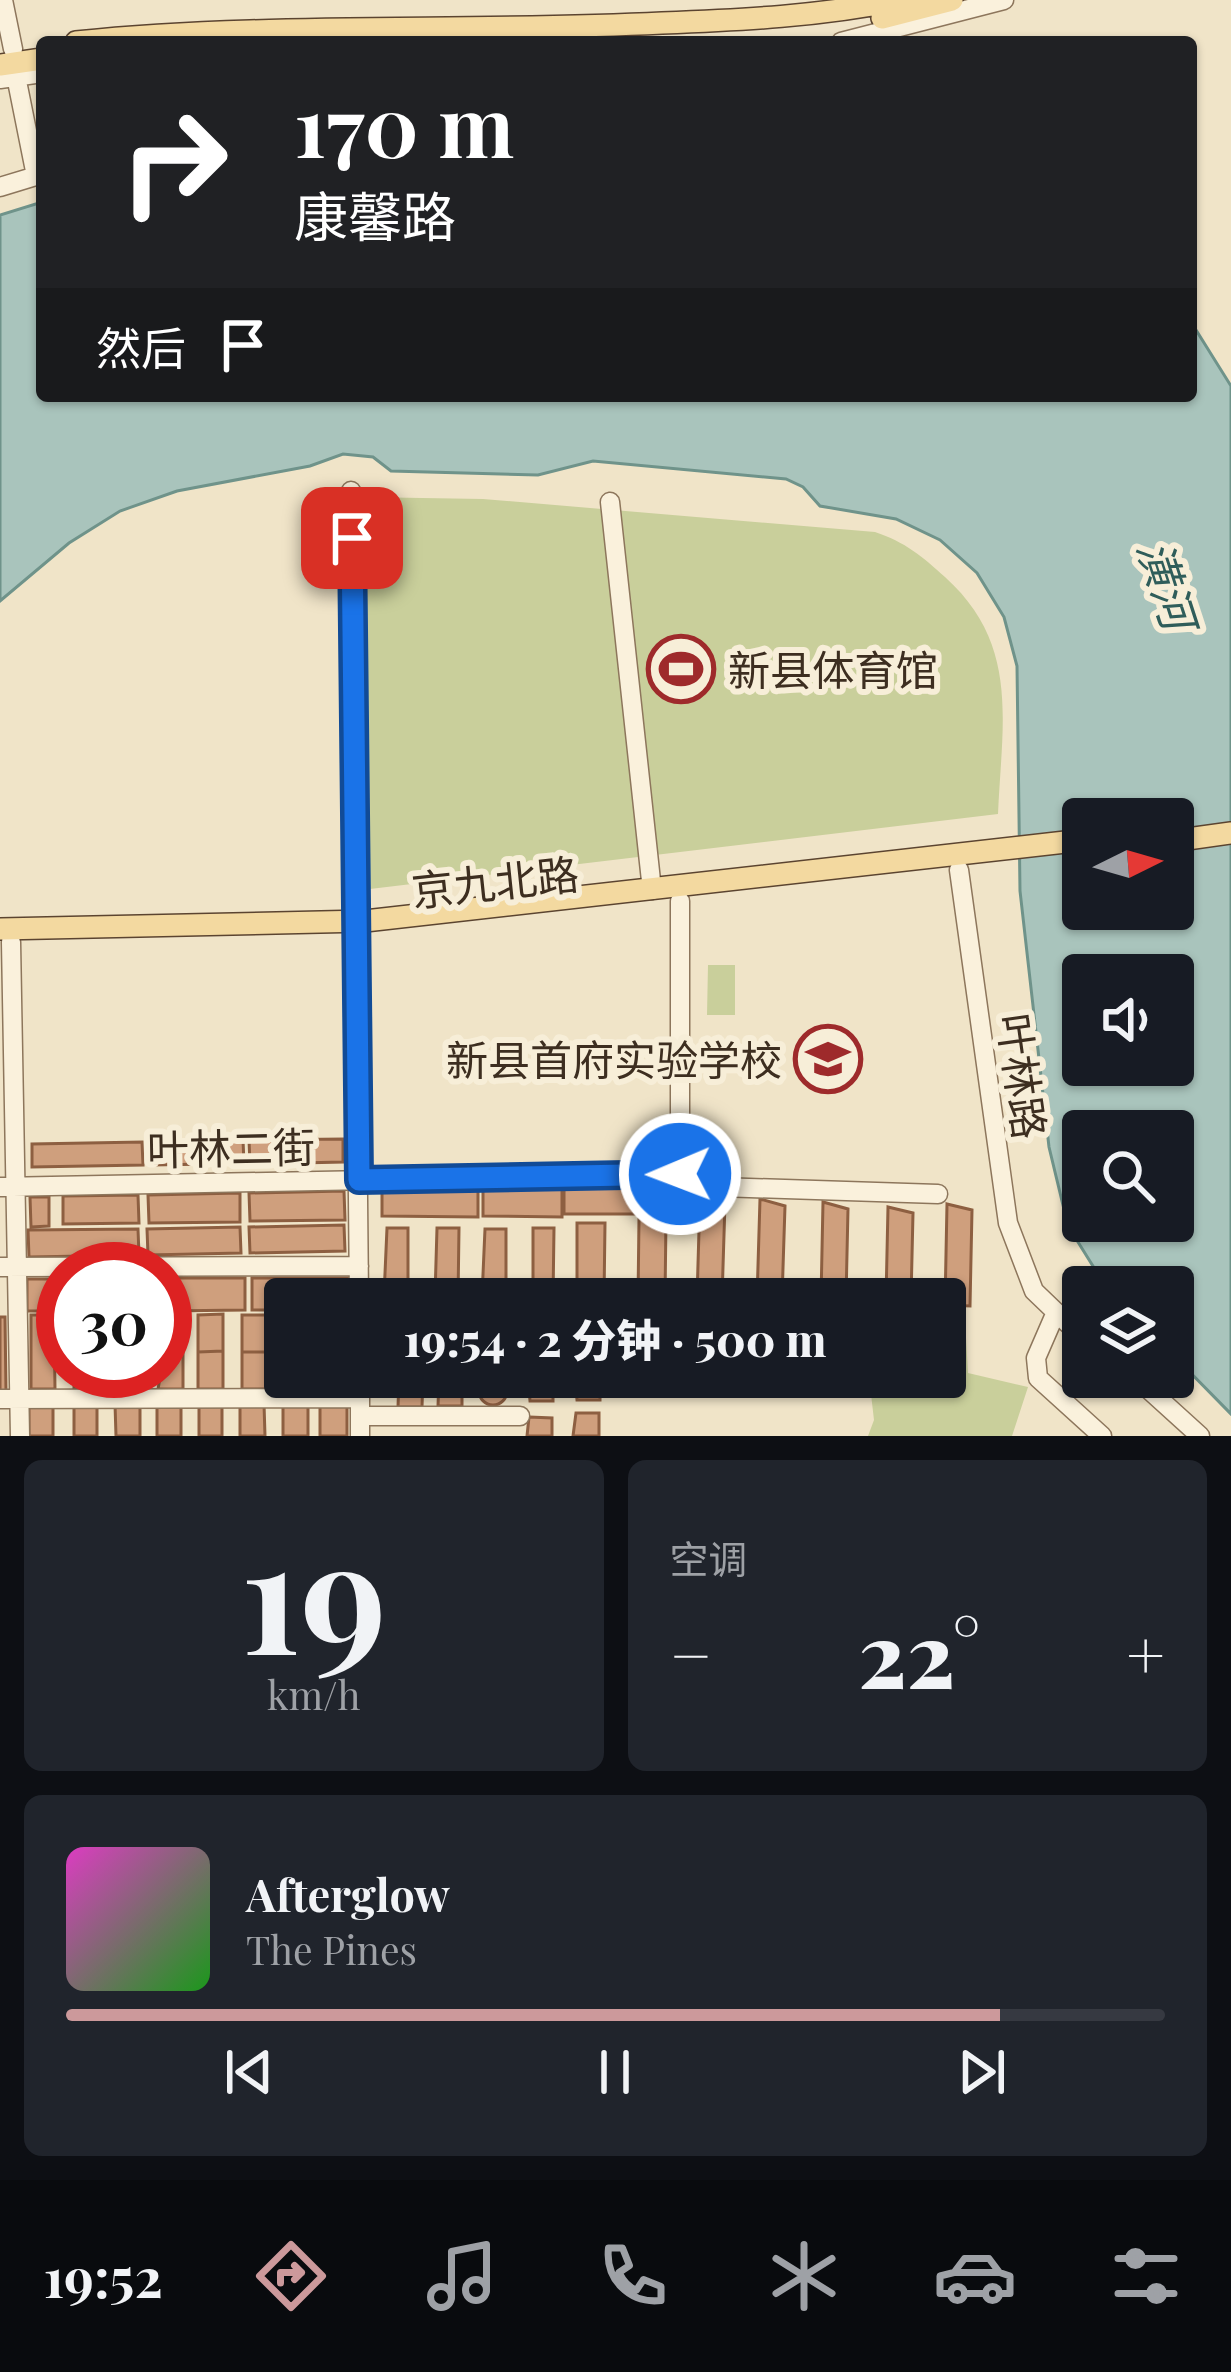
<!DOCTYPE html>
<html lang="zh">
<meta charset="utf-8">
<style>
body{margin:0;font-family:"Playfair Display","Noto Sans SC",serif;background:#20242c;color:#f1f3f6;height:100vh;display:flex;flex-direction:column;font-size:45px;white-space:nowrap}
*{box-sizing:border-box;margin:0}
p{font-size:39px;color:#9ea1a6}
.icon{flex:none;width:66px;height:66px;fill:none;stroke:currentColor;stroke-width:2;stroke-linecap:round;stroke-linejoin:round}
.map{position:relative;height:1436px;overflow:hidden}
.sheet{display:flex;flex-direction:column;gap:24px;padding:24px;background:#0d0f14;flex:1}
.sheet>*{flex:none}
.top-card{position:absolute;left:36px;top:36px;width:1161px;height:366px;border-radius:12px;box-shadow:0 3px 9px #0004;background:#202124;color:#fff;overflow:hidden}
.needle{width:78px;rotate:85deg}
.controls{position:absolute;left:1062px;top:798px;display:grid;gap:24px}
.controls a{display:grid;place-items:center;width:132px;height:132px;border-radius:12px;background:#171b24;box-shadow:0 3px 9px #0004;font-size:60px}
.speed{position:absolute;left:36px;top:1242px;display:flex;gap:24px;font-size:60px;font-weight:700;text-align:center}
.speed>*{display:grid;place-content:center;width:156px;height:156px;border-radius:50%;background:#171b24;box-shadow:0 3px 9px #0004;line-height:1}
.speed .limit{border:18px solid #d22;background:#fff;color:#111}
.pin{position:absolute;display:grid;place-items:center;width:102px;height:102px;color:#fff;margin:-51px;border-radius:24px;box-shadow:0 6px 18px #0006}
.me{position:absolute;width:132px;margin:-66px;rotate:269deg;stroke-linejoin:round;filter:drop-shadow(0 0 9px #0008)}
.turn{display:flex;align-items:center;gap:42px;height:252px;padding:0 60px;font-size:54px}
.turn .icon{width:156px;height:156px;stroke-width:2.5}
.turn b{display:block;font-size:84px;line-height:102px}
.then{display:flex;align-items:center;height:114px;padding:0 60px;background:#0003;gap:24px;font-size:45px}
.big{font-size:90px;font-weight:800;line-height:1.1}
.sheet .widget{flex:1;display:flex;flex-direction:column;justify-content:center;gap:18px;min-width:0;padding:0 42px;border-radius:18px;background:#20242c}
.sheet .dial{align-items:center;gap:0}
.dial b{font-size:156px;line-height:1}
.song{display:flex;align-items:center;gap:36px}
.cover{width:144px;height:144px;border-radius:18px;background:linear-gradient(135deg,hsl(310 70% 55%),hsl(120 70% 35%))}
.played{height:12px;border-radius:6px;background:linear-gradient(90deg,#cc999b 85%,#363941 85%)}
.keys{display:flex;justify-content:space-around;direction:ltr}
.heat{display:flex;justify-content:space-between;align-items:center;font-size:66px;direction:ltr}
.sheet .tiles{flex:1;display:grid;gap:24px;grid-template-columns:1fr 1fr}
.widget:last-child{grid-column:span 2}
.trip{position:absolute;left:264px;top:1278px;width:702px;height:120px;border-radius:12px;background:#171b24;box-shadow:0 3px 9px #0004;font-weight:800;line-height:120px;text-align:center}
.menu{display:flex;height:192px;justify-content:space-around;align-items:center;background:#090b0e;color:#9ea1a6}
.menu .icon{width:84px;height:84px}
.menu .selected{color:#cc999b}
.menu b{font-size:54px;color:#f1f3f6}
.map>svg:first-child{display:block}
.green{fill:#c9cf9b}
.water{fill:#a9c4bc;stroke:#6f938a;stroke-width:3;fill-rule:evenodd}
.building{fill:#cf9f7d;stroke:#8d5f41;stroke-width:3}
.lines{fill:none;stroke-linecap:round;stroke-linejoin:round}
.minor-casing{stroke:#8d765c;stroke-width:21}
.major-casing{stroke:#5b4430;stroke-width:24}
.minor{stroke:#faf1dc;stroke-width:18}
.major{stroke:#f3d9a0;stroke-width:21}
.route-casing{stroke:#114b97;stroke-width:30}
.route{stroke:#1a73e8;stroke-width:21}
.labels{text-anchor:middle;dominant-baseline:central;stroke-width:12;stroke-linejoin:round;paint-order:stroke}
.poi-label{font-size:42px;fill:#3d2e20;stroke:#f7eed8;text-anchor:start}
.street-label{font-size:42px;fill:#3d2e20;stroke:#f7eed8}
.water-label{font-size:45px;font-style:italic;fill:#2f5d5a;stroke:#f7eed8}
</style>
<div class="map">
<svg width="1231" height="1436" viewBox="0 0 1231 1436">
<rect width="100%" height="100%" fill="#f0e4c8"/>
<path class="green" d="M 362,497 L 483,499 L 875,532 C 905,542 922,556 945,577 C 1020,645 1002,721 998,814 L 370,889 Z
M 708,965 L 735,965 L 735,1015 L 707,1015 Z
M 945,1320 L 965,1320 L 968,1373 L 1028,1387 L 1012,1436 L 868,1436 L 874,1420 L 869,1377 L 945,1377 Z"/>
<path class="water" d="M 42,202 L 42,396 L 1191,396 L 1191,322 L 1231,386 L 1231,1414 L 1173,1355 L 1173,1287 L 1106,1287 L 1068,1226 L 1049,1147 L 1020,891 L 1017,666 L 1004,617 L 977,573 L 940,540 L 896,519 L 820,506 L 803,487 L 786,479 L 593,461 L 538,475 L 391,471 L 373,457 L 343,454 L 310,466 L 177,491 L 120,511 L 69,543 L 0,601 L 0,215 ZM 1083,819 L 1173,819 L 1173,909 L 1083,909 ZM 1083,975 L 1173,975 L 1173,1065 L 1083,1065 ZM 1083,1131 L 1173,1131 L 1173,1221 L 1083,1221 Z"/>
<path class="building" d="M 343,1139 L 343,1162 L 250,1164 L 249,1140 Z
M 243,1140 L 244,1164 L 212,1164 L 211,1141 Z
M 211,1141 L 212,1164 L 151,1165 L 150,1142 Z
M 142,1142 L 143,1165 L 32,1167 L 32,1144 Z
M 382,1185 L 478,1186 L 478,1217 L 382,1216 Z
M 483,1186 L 562,1187 L 562,1217 L 483,1216 Z
M 564,1187 L 679,1188 L 679,1214 L 564,1214 Z
M 344,1191 L 345,1220 L 250,1221 L 249,1193 Z
M 240,1193 L 240,1222 L 149,1223 L 148,1195 Z
M 138,1195 L 139,1223 L 63,1224 L 63,1196 Z
M 30,1197 L 49,1197 L 49,1226 L 31,1227 Z
M 700,1197 L 725,1203 L 722,1299 L 697,1298 Z
M 760,1199 L 785,1206 L 782,1299 L 757,1299 Z
M 823,1202 L 848,1209 L 846,1299 L 821,1299 Z
M 947,1204 L 972,1210 L 970,1306 L 945,1305 Z
M 888,1207 L 913,1213 L 911,1299 L 886,1299 Z
M 639,1219 L 666,1219 L 665,1299 L 638,1299 Z
M 577,1223 L 605,1223 L 604,1299 L 577,1299 Z
M 344,1225 L 345,1251 L 250,1253 L 249,1227 Z
M 240,1227 L 241,1253 L 148,1255 L 147,1229 Z
M 387,1228 L 408,1228 L 408,1299 L 384,1296 Z
M 437,1228 L 459,1228 L 458,1299 L 435,1296 Z
M 533,1228 L 554,1228 L 553,1299 L 533,1299 Z
M 138,1229 L 139,1255 L 29,1257 L 28,1230 Z
M 485,1229 L 506,1229 L 506,1299 L 482,1297 Z
M 165,1278 L 245,1278 L 245,1310 L 165,1311 Z
M 252,1278 L 350,1278 L 350,1299 L 285,1299 L 285,1310 L 252,1310 Z
M 27,1279 L 63,1279 L 63,1311 L 27,1311 Z
M 183,1314 L 183,1352 L 165,1352 L 165,1315 Z
M 223,1314 L 223,1351 L 198,1352 L 198,1315 Z
M 31,1315 L 54,1315 L 55,1389 L 31,1389 Z
M 242,1315 L 267,1315 L 267,1352 L 242,1352 Z
M 0,1317 L 5,1317 L 6,1391 L 0,1391 Z
M 223,1351 L 223,1389 L 198,1389 L 198,1352 Z
M 165,1352 L 183,1352 L 183,1389 L 158,1389 Z
M 242,1352 L 267,1352 L 267,1389 L 242,1389 Z
M 74,1371 L 99,1371 L 99,1389 L 74,1389 Z
M 116,1371 L 141,1371 L 141,1389 L 116,1389 Z
M479 1391a14 14 0 1 1 28 0a14 14 0 1 1-28 0Z
M 399,1377 L 423,1377 L 422,1407 L 398,1407 Z
M 439,1377 L 462,1377 L 462,1406 L 438,1406 Z
M 528,1377 L 553,1377 L 553,1401 L 530,1401 Z
M 575,1377 L 600,1377 L 600,1400 L 577,1400 Z
M 283,1403 L 308,1403 L 308,1436 L 283,1436 Z
M 320,1403 L 347,1403 L 347,1436 L 320,1436 Z
M 53,1404 L 53,1436 L 29,1436 L 29,1405 Z
M 74,1404 L 97,1404 L 97,1436 L 74,1436 Z
M 115,1404 L 140,1404 L 140,1436 L 116,1436 Z
M 157,1404 L 181,1404 L 181,1436 L 157,1436 Z
M 199,1404 L 222,1404 L 222,1436 L 199,1436 Z
M 240,1404 L 264,1404 L 265,1436 L 240,1436 Z
M 576,1413 L 599,1413 L 599,1436 L 573,1436 Z
M 529,1417 L 552,1418 L 552,1436 L 527,1436 Z"/>
<g class="lines">
<g class="minor-casing">
<path id="minor" d="M 3,0 L 13,49
M 841,42 L 1004,0
M 0,79 L 42,73
M 0,187 L 36,176 L 16,76
M 351,491 L 359,1299
M 610,502 L 652,890
M 959,870 L 1008,1223 L 1034,1291 L 1083,1338
M 680,901 L 680,1174 L 689,1186 L 938,1194
M 11,942 L 20,1436
M 0,1187 L 680,1174
M 0,1267 L 359,1266
M 1056,1312 L 1036,1358 L 1038,1378 L 1102,1436
M 360,1377 L 360,1436
M 1135,1377 L 1200,1436
M 0,1399 L 360,1398
M 360,1416 L 520,1416"/>
</g>
<g class="major-casing">
<path id="major" d="M 882,18 L 952,0
M 76,42 C 270,22 467,33 662,23 C 742,20 821,16 899,0
M 0,65 L 42,59
M 1173,841 L 1231,833
M 0,929 L 365,921 L 1083,840"/>
</g>
<use href="#minor" class="minor"/>
<use href="#major" class="major"/>
</g>
<g class="lines">
<g class="route-casing">
<path id="route" d="M 352,538 L 359,1180 L 680,1174"/>
</g>
<use href="#route" class="route"/>
</g>
<defs>
<g id="stadium-ring" transform="scale(3.45)"><circle r="9.5" fill="#f7eed8" stroke="#9e2a2b" stroke-width="1.5"/><path d="M0-5a6.5 5 0 1 0 0 10a6.5 5 0 1 0 0-10ZM-3.5-1.8h7v3.6h-7Z" fill="#9e2a2b"/></g>
<g id="school-ring" transform="scale(3.45)"><circle r="9.5" fill="#f7eed8" stroke="#9e2a2b" stroke-width="1.5"/><path d="M0-5L7-2L0 1L-7-2ZM-4 1L0 2.5L4 1V4Q0 6-4 4Z" fill="#9e2a2b"/></g>
</defs>
<g fill-rule="evenodd">
<use href="#stadium-ring" x="681" y="669"/>
<use href="#school-ring" x="828" y="1059"/>
</g>
<g class="labels">
<g class="poi-label">
<text x="728" y="669">新县体育馆</text>
<text x="782" y="1059" text-anchor="end">新县首府实验学校</text>
</g>
<g class="street-label">
<text transform="translate(495 881) rotate(-6)">京九北路</text>
<text transform="translate(1023 1076) rotate(82)">叶林路</text>
<text transform="translate(231 1147) rotate(-1)">叶林二街</text>
</g>
<g class="water-label">
<text transform="translate(1169 584) rotate(72)">潢河</text>
</g>
</g>
</svg>
<div class="controls">
<a><svg class="needle" viewBox="-14 -14 28 28"><path d="M0-13l5 13h-10z" fill="#e53935"/><path d="M0 13l5-13h-10z" fill="#9ea1a6"/></svg></a>
<a><svg class="icon" aria-label="sound" viewBox="0 0 24 24"><path d="M4 9h4l5-4v14l-5-4H4zM17 9q2 3 0 6"/></svg></a>
<a><svg class="icon" aria-label="search" viewBox="0 0 24 24"><circle cx="10" cy="10" r="6"/><path d="M15 15l6 6"/></svg></a>
<a><svg class="icon" aria-label="layers" viewBox="0 0 24 24"><path d="M12 4l9 5-9 5-9-5zM3 14l9 5 9-5"/></svg></a>
</div>
<div class="speed"><div class="limit">30</div></div>
<div class="pin" style="left:352px;top:538px;background:#d93025"><svg class="icon" aria-label="arrive" viewBox="0 0 24 24"><path d="M6 21V4h12l-3 4 3 4H6"/></svg></div>
<svg class="me" style="left:680px;top:1174px" viewBox="-20 -20 40 40"><circle r="17" fill="#1a73e8" stroke="#fff" stroke-width="3"/><path d="M0-11L8 9 0 5-8 9z" fill="#fff"/></svg>
<div class="trip">19:54 · 2 分钟 · 500 m</div>
<div class="top-card">
<div class="turn"><svg class="icon" aria-label="right" viewBox="0 0 24 24"><path d="M7 20v-9h11M14 6l5 5-5 5"/></svg><div><b>170 m</b>康馨路</div></div>
<div class="then">然后<svg class="icon" aria-label="arrive" viewBox="0 0 24 24"><path d="M6 21V4h12l-3 4 3 4H6"/></svg></div>
</div>
</div>
<section class="sheet">
<div class="tiles">
<div class="widget dial"><b>19</b><p>km/h</p></div>
<div class="widget"><p>空调</p>
<div class="heat"><a>−</a><b class="big">22°</b><a>+</a></div>
</div>
<div class="widget">
<div class="song"><i class="cover"></i><div><b>Afterglow</b><p>The Pines</p></div></div>
<div class="played"></div>
<div class="keys"><svg class="icon" aria-label="previous" viewBox="0 0 24 24"><path d="M18 5L8 12l10 7zM5 5v14"/></svg><svg class="icon" aria-label="pause" viewBox="0 0 24 24"><path d="M8 5v14M16 5v14"/></svg><svg class="icon" aria-label="next" viewBox="0 0 24 24"><path d="M6 5l10 7-10 7zM19 5v14"/></svg></div>
</div>
</div>
</section>
<nav class="menu">
<b>19:52</b>
<svg class="icon selected" aria-label="directions" viewBox="0 0 24 24"><path d="M12 3l9 9-9 9-9-9zM9 14v-3h6M13 9l2 2-2 2"/></svg>
<svg class="icon" aria-label="music" viewBox="0 0 24 24"><path d="M9 18V5l10-2v13"/><circle cx="6" cy="18" r="3"/><circle cx="16" cy="16" r="3"/></svg>
<svg class="icon" aria-label="phone" viewBox="0 0 24 24"><path d="M5 4h4l2 5-3 2q2 4 5 5l2-3 5 2v4C11 20 4 13 5 4z"/></svg>
<svg class="icon" aria-label="climate" viewBox="0 0 24 24"><path d="M12 3v18M4 7l16 10M4 17L20 7"/></svg>
<svg class="icon" aria-label="car" viewBox="0 0 24 24"><path d="M5 17H2v-5l4-1 3-4h7l3 4 3 1v5h-3M9 17h6M6 11h13"/><circle cx="7" cy="17" r="2"/><circle cx="17" cy="17" r="2"/></svg>
<svg class="icon" aria-label="filters" viewBox="0 0 24 24"><path d="M4 7h16M4 17h16"/><circle cx="9" cy="7" r="2"/><circle cx="15" cy="17" r="2"/></svg>
</nav>
